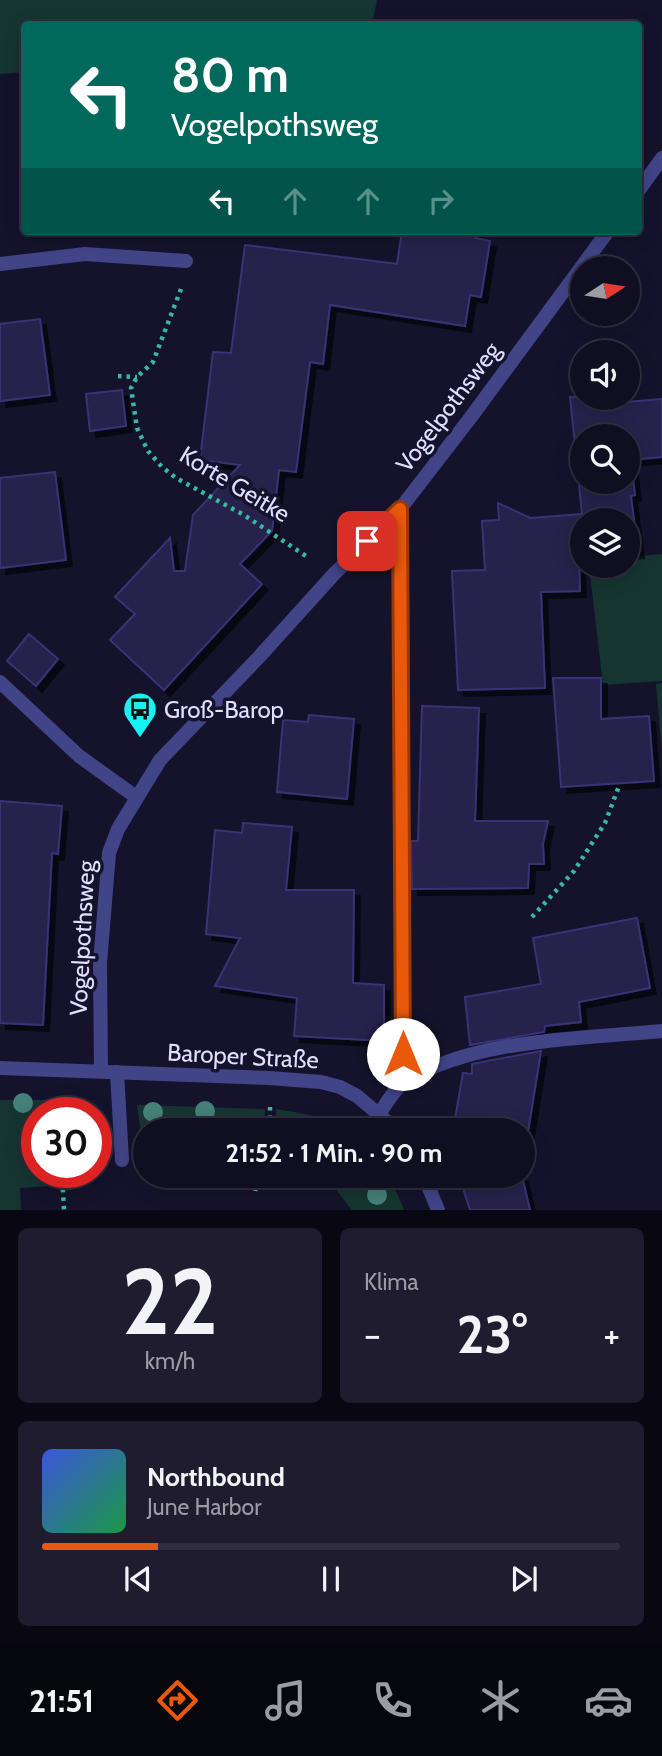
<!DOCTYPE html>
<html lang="de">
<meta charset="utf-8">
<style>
body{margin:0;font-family:Cabin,sans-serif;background:#1e1c2e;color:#f1f3f6;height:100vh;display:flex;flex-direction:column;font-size:26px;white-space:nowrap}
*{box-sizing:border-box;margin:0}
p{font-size:23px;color:#9c9ca5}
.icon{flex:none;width:38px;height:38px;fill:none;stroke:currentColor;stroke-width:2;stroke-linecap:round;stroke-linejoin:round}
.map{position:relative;height:1210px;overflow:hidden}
.details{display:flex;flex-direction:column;gap:18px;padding:18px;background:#090812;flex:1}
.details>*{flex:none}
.banner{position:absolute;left:21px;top:21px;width:621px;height:214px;border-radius:7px;box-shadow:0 4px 18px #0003,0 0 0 2px #302e3f;background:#00695c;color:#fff;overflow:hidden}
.needle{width:46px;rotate:78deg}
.fabs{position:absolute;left:570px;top:256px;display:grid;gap:14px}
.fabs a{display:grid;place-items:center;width:70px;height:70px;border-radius:50%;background:#100e21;box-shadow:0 4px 18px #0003,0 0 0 2px #302e3f;font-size:35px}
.speed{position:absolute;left:21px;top:1097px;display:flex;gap:14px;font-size:35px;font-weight:700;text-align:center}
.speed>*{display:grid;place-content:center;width:91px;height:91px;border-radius:50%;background:#100e21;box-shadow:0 4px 18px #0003,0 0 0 2px #302e3f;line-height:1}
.speed .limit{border:10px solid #d22;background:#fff;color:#111}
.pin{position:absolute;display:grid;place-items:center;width:60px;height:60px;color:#fff;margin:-30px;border-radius:14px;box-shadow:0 4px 10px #0006}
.me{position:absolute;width:77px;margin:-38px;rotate:0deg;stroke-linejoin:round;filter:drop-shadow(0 0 5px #0008)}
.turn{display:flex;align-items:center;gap:24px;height:147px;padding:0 35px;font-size:32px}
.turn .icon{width:91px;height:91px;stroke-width:2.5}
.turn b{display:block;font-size:49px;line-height:60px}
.lanes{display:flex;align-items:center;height:66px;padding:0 35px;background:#0003;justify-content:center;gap:35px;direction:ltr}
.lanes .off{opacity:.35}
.big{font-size:52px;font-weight:700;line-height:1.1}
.details .widget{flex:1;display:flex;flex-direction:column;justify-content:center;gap:10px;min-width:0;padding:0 24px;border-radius:10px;background:#1e1c2e}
.details .dial{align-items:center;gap:0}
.dial b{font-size:91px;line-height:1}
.song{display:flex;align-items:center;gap:21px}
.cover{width:84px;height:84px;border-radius:10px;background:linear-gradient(135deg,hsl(230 70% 55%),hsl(140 70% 35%))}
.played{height:7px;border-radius:4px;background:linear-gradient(90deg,#ea580c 20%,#302e3f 20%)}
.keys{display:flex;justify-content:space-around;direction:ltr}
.heat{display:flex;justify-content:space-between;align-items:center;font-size:38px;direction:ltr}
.details .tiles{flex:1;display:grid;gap:18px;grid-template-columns:1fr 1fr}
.widget:last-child{grid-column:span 2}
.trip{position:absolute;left:133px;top:1118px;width:402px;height:70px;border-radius:35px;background:#100e21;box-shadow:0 4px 18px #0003,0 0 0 2px #302e3f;font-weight:700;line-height:70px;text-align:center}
.tabs{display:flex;height:112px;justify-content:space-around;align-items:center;background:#06060d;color:#9c9ca5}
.tabs .icon{width:49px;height:49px}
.tabs .selected{color:#ea580c}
.tabs b{font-size:32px;color:#f1f3f6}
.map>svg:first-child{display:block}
.green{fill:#163531}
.building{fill:#25204c;stroke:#3a3376;stroke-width:2;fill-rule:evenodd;filter:url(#shadow)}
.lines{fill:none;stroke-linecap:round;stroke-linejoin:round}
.path{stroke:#38b9a5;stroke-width:4.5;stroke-dasharray:3.5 5;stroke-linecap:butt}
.lane{stroke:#414588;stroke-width:14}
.street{stroke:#414588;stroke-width:14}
.tree{fill:#458178}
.route-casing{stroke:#983908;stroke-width:18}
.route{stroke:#ea580c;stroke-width:12}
.labels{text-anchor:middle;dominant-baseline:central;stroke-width:7;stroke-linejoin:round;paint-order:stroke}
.street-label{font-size:24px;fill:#e0dffd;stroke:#15132c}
.poi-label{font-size:24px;fill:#e0dffd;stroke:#15132c;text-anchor:start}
</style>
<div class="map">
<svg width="662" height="1210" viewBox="0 0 662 1210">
<defs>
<filter id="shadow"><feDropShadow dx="6" dy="6" stdDeviation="0" flood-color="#0009"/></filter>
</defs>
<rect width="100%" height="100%" fill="#15132c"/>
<path class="green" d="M 0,0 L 377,0 L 372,24 L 24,24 L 24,72 L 0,74 Z
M 662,554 L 662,681 L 603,685 L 589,565 L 628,565 L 628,557 Z
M 662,683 L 662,751 L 656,684 Z
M 0,1100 L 47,1100 L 48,1113 L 37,1113 L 37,1172 L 50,1173 L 50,1186 L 20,1188 L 21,1210 L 0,1210 Z
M 85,1101 L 90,1113 L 71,1113 L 71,1102 Z
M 137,1105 L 265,1109 L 264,1130 L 249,1130 L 225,1123 L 156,1118 L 157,1130 L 145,1130 L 145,1144 L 142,1140 Z
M 276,1109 C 300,1113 324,1116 344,1130 L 276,1130 Z
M 96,1130 L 104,1151 L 101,1166 L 96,1168 Z
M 325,1176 L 387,1176 L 398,1195 L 404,1210 L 352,1210 Z"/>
<path class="building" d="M 402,231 L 476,231 L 475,238 L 490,241 L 481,297 L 470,295 L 465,326 L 330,305 L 323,364 L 310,362 L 296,472 L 279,470 L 272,531 L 240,564 L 262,584 L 164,690 L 110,640 L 135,614 L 115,597 L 170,538 L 174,571 L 185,571 L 193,515 L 240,465 L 200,460 L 213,352 L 231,353 L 245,245 L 397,264 Z
M 40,319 L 50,395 L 0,401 L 0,324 Z
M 122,390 L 126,426 L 90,431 L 86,394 Z
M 570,397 L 625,397 L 626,402 L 662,399 L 662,457 L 631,460 L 635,495 L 631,496 L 638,552 L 628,553 L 628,520 L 583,520 L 583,557 L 579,558 L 580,591 L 541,592 L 545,688 L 458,690 L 452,571 L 485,570 L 482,521 L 499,520 L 498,503 L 530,518 L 582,514 ZM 583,436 L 628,436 L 628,481 L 583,481 Z
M 55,472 L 66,560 L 0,568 L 0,478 Z
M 29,634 L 58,659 L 36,686 L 7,661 Z
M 553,678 L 601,678 L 601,719 L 649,716 L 654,781 L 561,787 Z
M 422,706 L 479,708 L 475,821 L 548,821 L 543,844 L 544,864 L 529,864 L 528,888 L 412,889 L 411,841 L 418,841 Z
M 309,715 L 354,719 L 347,799 L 277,792 L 283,720 L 308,722 Z
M 0,801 L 62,806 L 58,854 L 52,853 L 43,1025 L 0,1023 Z
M 243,823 L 292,827 L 286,890 L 354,890 L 353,983 L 384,985 L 384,1041 L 294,1036 L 297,998 L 215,986 L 240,938 L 206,934 L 215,830 L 242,833 Z
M 637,918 L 650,988 L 579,1002 L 581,1022 L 545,1026 L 544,1032 L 470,1045 L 465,997 L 541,984 L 533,938 Z
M 541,1051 L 523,1163 L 523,1130 L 453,1130 L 463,1073 L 472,1074 L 472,1064 Z
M 459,1176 L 522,1176 L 530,1210 L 470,1210 Z"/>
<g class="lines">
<path class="path" d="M 181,289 L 153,362 L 137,377 L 131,388 L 137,428 L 148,451 L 162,467 L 176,478 L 244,515 L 309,558
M 118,376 L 137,377
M 532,917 L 574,871 L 605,823 L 619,786
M 58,1100 L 59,1113
M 270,1107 L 270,1130
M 62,1172 L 64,1210
M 255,1191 L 259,1176"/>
<path class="lane" d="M 117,1072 L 122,1160"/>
<path class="street" d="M 639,190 L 662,158
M 0,264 L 85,254 L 186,261
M 400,509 L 403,1082
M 0,682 L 79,756 L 136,797
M 0,1068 L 269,1078 L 321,1082 L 340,1087 L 357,1096 L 397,1130
M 101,1071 L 100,963 L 109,853 L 118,829 L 160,760 L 259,657 L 334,574 L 400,509 L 471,417 L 608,231
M 379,1114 C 387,1103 395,1087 406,1081 C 476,1038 582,1039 662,1031
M 424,1176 L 438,1210"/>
</g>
<g class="tree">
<circle cx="23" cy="1103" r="10"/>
<circle cx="205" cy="1111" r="10"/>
<circle cx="153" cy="1112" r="10"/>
<circle cx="377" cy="1195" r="10"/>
</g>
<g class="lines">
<g class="route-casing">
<path id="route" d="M 367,541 L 400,509 L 403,1054"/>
</g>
<use href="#route" class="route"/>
</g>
<defs>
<g id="bus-pin" transform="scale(1.75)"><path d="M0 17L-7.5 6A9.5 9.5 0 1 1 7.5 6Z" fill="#16f1f3" stroke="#15132c"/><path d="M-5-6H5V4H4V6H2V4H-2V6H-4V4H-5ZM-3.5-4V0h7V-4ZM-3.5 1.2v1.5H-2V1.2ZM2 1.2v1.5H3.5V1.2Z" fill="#111"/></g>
</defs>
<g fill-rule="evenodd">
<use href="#bus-pin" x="140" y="709"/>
</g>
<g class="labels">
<g class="street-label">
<text transform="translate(448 407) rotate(-53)">Vogelpothsweg</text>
<text transform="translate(235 484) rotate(31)">Korte Geitke</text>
<text transform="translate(82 938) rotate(-87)">Vogelpothsweg</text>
<text transform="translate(243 1056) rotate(3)">Baroper Straße</text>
</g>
<g class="poi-label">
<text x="164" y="709">Groß-Barop</text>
</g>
</g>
</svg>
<div class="fabs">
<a><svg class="needle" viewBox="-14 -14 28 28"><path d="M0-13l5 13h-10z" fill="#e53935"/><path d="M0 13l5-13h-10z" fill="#9c9ca5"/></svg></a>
<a><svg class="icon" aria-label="sound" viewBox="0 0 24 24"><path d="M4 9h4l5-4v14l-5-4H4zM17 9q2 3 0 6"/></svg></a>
<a><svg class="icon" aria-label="search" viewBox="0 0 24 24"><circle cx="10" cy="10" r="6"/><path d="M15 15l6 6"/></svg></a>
<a><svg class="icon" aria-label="layers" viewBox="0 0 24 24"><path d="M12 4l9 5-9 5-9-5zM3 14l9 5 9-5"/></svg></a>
</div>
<div class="speed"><div class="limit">30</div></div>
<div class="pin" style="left:367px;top:541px;background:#d93025"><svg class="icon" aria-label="arrive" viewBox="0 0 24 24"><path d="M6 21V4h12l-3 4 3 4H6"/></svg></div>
<svg class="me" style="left:403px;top:1054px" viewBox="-20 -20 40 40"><circle r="19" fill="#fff"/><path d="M0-13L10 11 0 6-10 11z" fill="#ea580c"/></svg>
<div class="trip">21:52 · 1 Min. · 90 m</div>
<div class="banner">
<div class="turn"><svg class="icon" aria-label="left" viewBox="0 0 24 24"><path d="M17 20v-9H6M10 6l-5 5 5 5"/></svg><div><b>80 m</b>Vogelpothsweg</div></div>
<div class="lanes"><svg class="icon" aria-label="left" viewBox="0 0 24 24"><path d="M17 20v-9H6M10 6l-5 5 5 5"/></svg><svg class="icon off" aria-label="ahead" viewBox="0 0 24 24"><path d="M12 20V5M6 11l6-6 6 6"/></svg><svg class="icon off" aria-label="ahead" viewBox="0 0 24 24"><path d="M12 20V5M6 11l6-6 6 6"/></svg><svg class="icon off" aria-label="right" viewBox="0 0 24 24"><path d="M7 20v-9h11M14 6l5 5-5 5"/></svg></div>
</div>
</div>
<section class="details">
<div class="tiles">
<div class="widget dial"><b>22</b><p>km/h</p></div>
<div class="widget"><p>Klima</p>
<div class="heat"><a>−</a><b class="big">23°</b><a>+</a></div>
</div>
<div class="widget">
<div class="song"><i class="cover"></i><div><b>Northbound</b><p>June Harbor</p></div></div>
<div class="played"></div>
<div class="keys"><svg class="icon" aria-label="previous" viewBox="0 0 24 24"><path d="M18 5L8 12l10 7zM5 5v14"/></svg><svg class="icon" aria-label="pause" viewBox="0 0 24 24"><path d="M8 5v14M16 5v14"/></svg><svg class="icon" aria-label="next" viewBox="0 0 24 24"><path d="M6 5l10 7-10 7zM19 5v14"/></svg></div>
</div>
</div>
</section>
<nav class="tabs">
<b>21:51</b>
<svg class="icon selected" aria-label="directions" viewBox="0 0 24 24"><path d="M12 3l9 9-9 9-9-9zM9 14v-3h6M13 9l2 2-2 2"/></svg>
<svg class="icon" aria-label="music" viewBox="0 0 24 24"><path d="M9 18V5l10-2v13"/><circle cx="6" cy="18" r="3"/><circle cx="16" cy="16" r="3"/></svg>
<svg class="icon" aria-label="phone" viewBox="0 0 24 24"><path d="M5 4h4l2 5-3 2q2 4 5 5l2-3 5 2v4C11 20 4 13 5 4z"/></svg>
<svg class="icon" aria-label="climate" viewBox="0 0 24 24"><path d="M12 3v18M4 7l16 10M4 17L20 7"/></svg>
<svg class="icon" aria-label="car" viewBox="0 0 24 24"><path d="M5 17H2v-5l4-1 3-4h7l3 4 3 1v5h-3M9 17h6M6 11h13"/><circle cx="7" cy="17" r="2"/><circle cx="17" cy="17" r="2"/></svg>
</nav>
